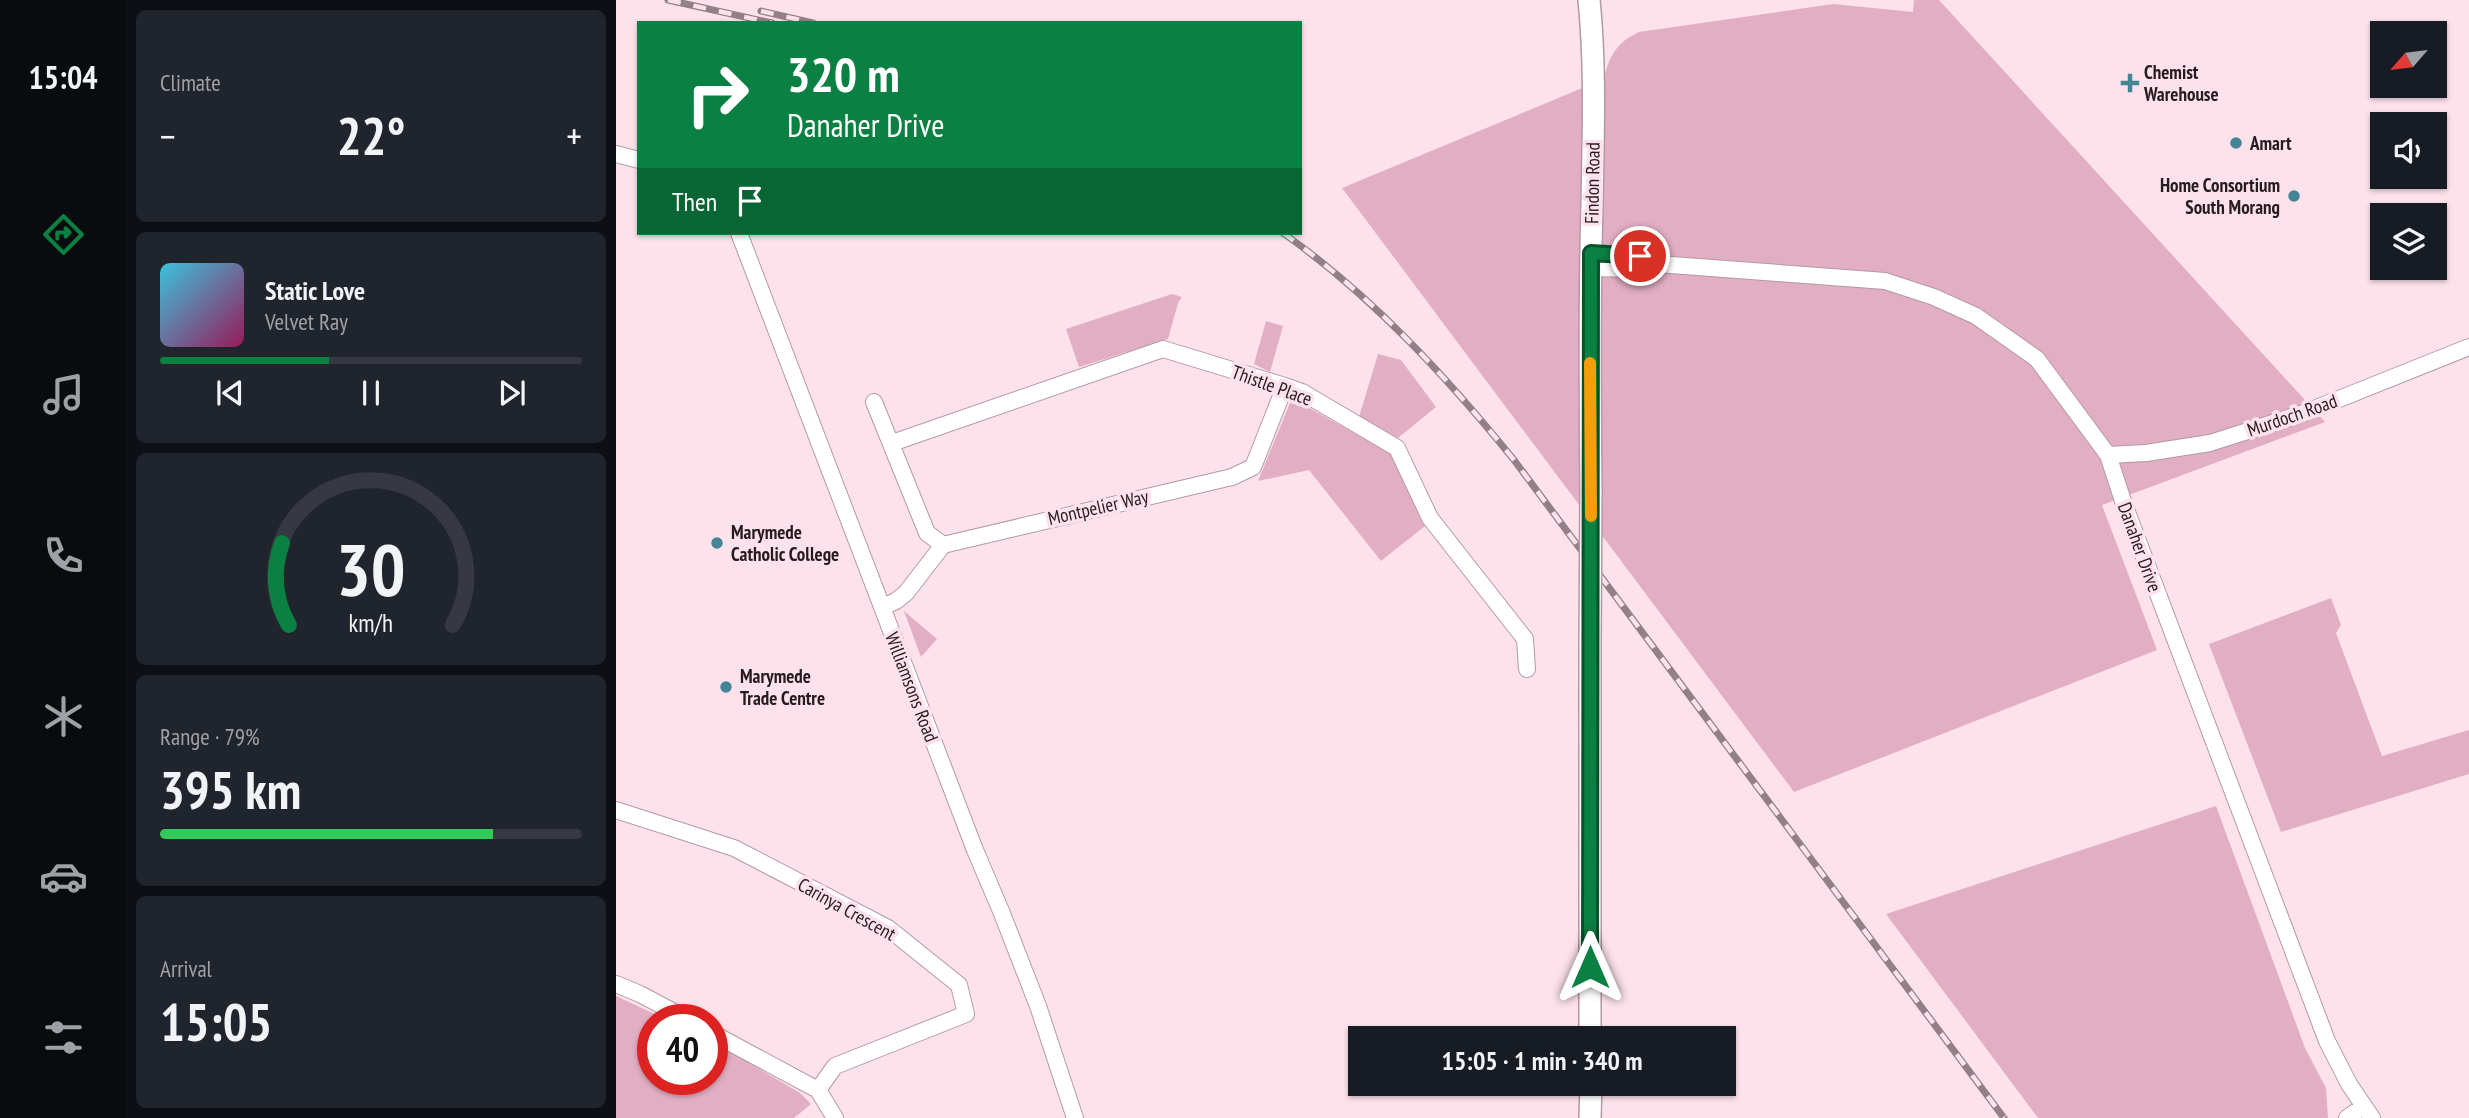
<!DOCTYPE html>
<meta charset="utf-8">
<style>
body{margin:0;font-family:"PT Sans Narrow",sans-serif;background:#20242c;color:#f1f3f6;height:100vh;display:flex;flex-direction:column;font-size:26px;white-space:nowrap}
*{box-sizing:border-box;margin:0}
p{font-size:23px;color:#9ea1a6}
.icon{flex:none;width:38px;height:38px;fill:none;stroke:currentColor;stroke-width:2;stroke-linecap:round;stroke-linejoin:round}
.map{position:relative;flex:1;overflow:hidden}
.details{display:flex;flex-direction:column;gap:10px;padding:10px;background:#0d0f14;width:490px}
.details>*{flex:none}
.banner{position:absolute;left:21px;top:21px;width:665px;height:214px;border-radius:0px;box-shadow:0 2px 5px #0004;background:#0b8043;color:#fff;overflow:hidden}
.needle{width:46px;rotate:242deg}
.buttons{position:absolute;left:1754px;top:21px;display:grid;gap:14px}
.buttons a{display:grid;place-items:center;width:77px;height:77px;border-radius:0px;background:#171b24;box-shadow:0 2px 5px #0004;font-size:35px}
.speed{position:absolute;left:21px;top:1004px;display:flex;gap:14px;font-size:35px;font-weight:700;text-align:center}
.speed>*{display:grid;place-content:center;width:91px;height:91px;border-radius:50%;background:#171b24;box-shadow:0 2px 5px #0004;line-height:1}
.speed .limit{border:10px solid #d22;background:#fff;color:#111}
.pin{position:absolute;display:grid;place-items:center;width:60px;height:60px;color:#fff;margin:-30px;border:4px solid #fff;border-radius:50%;box-shadow:0 2px 7px #0007}
.me{position:absolute;width:77px;margin:-38px;rotate:0deg;stroke-linejoin:round;filter:drop-shadow(0 0 5px #0008)}
.turn{display:flex;align-items:center;gap:24px;height:147px;padding:0 35px;font-size:32px}
.turn .icon{width:91px;height:91px;stroke-width:2.5}
.turn b{display:block;font-size:49px;line-height:60px}
.then{display:flex;align-items:center;height:66px;padding:0 35px;background:#0003;gap:14px;font-size:26px}
.big{font-size:52px;font-weight:600;line-height:1.1}
.details .card{flex:1;display:flex;flex-direction:column;justify-content:center;gap:10px;min-width:0;padding:0 24px;border-radius:10px;background:#20242c}
.details .dial{align-items:center;gap:0}
.dial svg{height:182px;overflow:visible;fill:none;stroke:#363941;stroke-width:7;stroke-linecap:round;text-anchor:middle}
.dial text{fill:#f1f3f6;stroke:none}
.song{display:flex;align-items:center;gap:21px}
.cover{width:84px;height:84px;border-radius:10px;background:linear-gradient(135deg,hsl(190 70% 55%),hsl(330 70% 35%))}
.played{height:7px;border-radius:4px;background:linear-gradient(90deg,#0b8043 40%,#363941 40%)}
.keys{display:flex;justify-content:space-around;direction:ltr}
.heat{display:flex;justify-content:space-between;align-items:center;font-size:38px;direction:ltr}
.charge{height:10px;border-radius:5px;background:linear-gradient(90deg,#34c759 79%,#363941 0)}
.trip{position:absolute;left:732px;top:1026px;width:388px;height:70px;border-radius:0px;background:#171b24;box-shadow:0 2px 5px #0004;font-weight:600;line-height:70px;text-align:center}
main{display:flex;flex:1;min-height:0}
.dock{display:flex;flex-direction:column;width:126px;justify-content:space-around;align-items:center;background:#090b0e;color:#9ea1a6}
.dock .icon{width:49px;height:49px}
.dock .active{color:#0b8043}
.dock b{font-size:32px;color:#f1f3f6}
.map>svg:first-child{display:block}
.green{fill:#e2aec3}
.lines{fill:none;stroke-linecap:round;stroke-linejoin:round}
.street-casing{stroke:#b399a3;stroke-width:18}
.secondary-casing{stroke:#b399a3;stroke-width:24}
.street{stroke:#fff;stroke-width:16}
.secondary{stroke:#fff;stroke-width:21}
.rail-casing{stroke:#938087;stroke-width:7}
.rail{stroke:#fde2ec;stroke-width:4.5;stroke-dasharray:13;stroke-linecap:butt}
.secondary-bridge-casing{stroke:#b399a3;stroke-width:24;stroke-linecap:butt}
.secondary-bridge{stroke:#fff;stroke-width:21}
.route-casing{stroke:#07532c;stroke-width:18}
.route{stroke:#0b8043;stroke-width:12}
.slow{stroke:#f59e0b;stroke-width:12}
.poi-dot{fill:#428595;stroke:#fde2ec;stroke-width:2.5}
.labels{text-anchor:middle;dominant-baseline:central;stroke-width:7;stroke-linejoin:round;paint-order:stroke}
.poi-label{font-size:19px;font-weight:bold;fill:#261c20;stroke:#fde2ec;text-anchor:start}
.street-label{font-size:19px;fill:#261c20;stroke:#fde2ec}
</style>
<main>
<nav class="dock">
<b>15:04</b>
<svg class="icon active" aria-label="directions" viewBox="0 0 24 24"><path d="M12 3l9 9-9 9-9-9zM9 14v-3h6M13 9l2 2-2 2"/></svg>
<svg class="icon" aria-label="music" viewBox="0 0 24 24"><path d="M9 18V5l10-2v13"/><circle cx="6" cy="18" r="3"/><circle cx="16" cy="16" r="3"/></svg>
<svg class="icon" aria-label="phone" viewBox="0 0 24 24"><path d="M5 4h4l2 5-3 2q2 4 5 5l2-3 5 2v4C11 20 4 13 5 4z"/></svg>
<svg class="icon" aria-label="climate" viewBox="0 0 24 24"><path d="M12 3v18M4 7l16 10M4 17L20 7"/></svg>
<svg class="icon" aria-label="car" viewBox="0 0 24 24"><path d="M5 17H2v-5l4-1 3-4h7l3 4 3 1v5h-3M9 17h6M6 11h13"/><circle cx="7" cy="17" r="2"/><circle cx="17" cy="17" r="2"/></svg>
<svg class="icon" aria-label="filters" viewBox="0 0 24 24"><path d="M4 7h16M4 17h16"/><circle cx="9" cy="7" r="2"/><circle cx="15" cy="17" r="2"/></svg>
</nav>
<section class="details">
<div class="card"><p>Climate</p>
<div class="heat"><a>−</a><b class="big">22°</b><a>+</a></div>
</div>
<div class="card">
<div class="song"><i class="cover"></i><div><b>Static Love</b><p>Velvet Ray</p></div></div>
<div class="played"></div>
<div class="keys"><svg class="icon" aria-label="previous" viewBox="0 0 24 24"><path d="M18 5L8 12l10 7zM5 5v14"/></svg><svg class="icon" aria-label="pause" viewBox="0 0 24 24"><path d="M8 5v14M16 5v14"/></svg><svg class="icon" aria-label="next" viewBox="0 0 24 24"><path d="M6 5l10 7-10 7zM19 5v14"/></svg></div>
</div>
<div class="card dial"><svg viewBox="0 0 100 80">
<path d="M14 69A42 42 0 1 1 86 69"/>
<path d="M14 69A42 42 0 0 1 11 33" stroke="#0b8043"/>
<text x="50" y="56" font-size="32" font-weight="700">30</text>
<text x="50" y="72" font-size="11">km/h</text>
</svg></div>
<div class="card"><p>Range · 79%</p><b class="big">395 km</b><div class="charge"></div></div>
<div class="card"><p>Arrival</p><b class="big">15:05</b></div>
</section>
<div class="map">
<svg width="1853" height="1118" viewBox="0 0 1853 1118">
<rect width="100%" height="100%" fill="#fde2ec"/>
<path class="green" d="M 1298,0 L 1323,0 L 1709,422 L 1486,505 L 1541,650 L 1178,792 L 726,188 L 988,79 C 993,56 1001,42 1023,32 L 1217,4 L 1297,12 Z
M 556,294 L 566,297 L 562,303 L 552,339 L 463,367 L 450,329 Z
M 650,321 L 667,326 L 654,372 L 638,364 Z
M 762,354 L 785,360 L 820,407 L 782,438 L 743,417 Z
M 676,398 L 775,454 L 809,526 L 765,561 L 693,470 L 642,481 Z
M 1715,598 L 1725,625 L 1720,633 L 1766,756 L 1853,730 L 1853,774 L 1665,832 L 1593,644 Z
M 288,611 L 321,639 L 305,657 Z
M 1600,806 L 1689,1048 L 1710,1088 L 1712,1118 L 1422,1118 L 1270,914 Z
M 0,996 L 52,1020 L 37,1020 L 37,1080 L 96,1080 L 96,1041 L 184,1093 L 195,1104 L 178,1118 L 0,1118 Z"/>
<g class="lines">
<g class="street-casing">
<path id="street" d="M 0,154 L 23,160
M 123,233 L 359,850 L 385,911 L 422,1006 L 459,1118
M 975,253 L 1024,256 L 1042,264
M 975,268 L 1023,269 L 1042,264 L 1269,281 L 1318,297 L 1360,316 L 1421,359 L 1492,455 L 1508,504 L 1711,1041 L 1733,1084 L 1756,1118
M 258,402 L 311,533 L 327,545
M 276,443 L 547,349 L 669,386 L 686,392 L 781,448 L 814,518 L 909,639 L 911,669
M 1492,455 L 1530,453 L 1594,443 L 1688,413 L 1853,347
M 266,607 L 280,601 L 290,593 L 327,545 L 616,477 L 637,467 L 669,386
M 0,810 L 118,848 L 272,928 L 343,985 L 350,1014 L 219,1066 L 202,1090
M 0,984 L 24,994 L 73,1020
M 96,1033 L 202,1090 L 219,1118
M 1731,1118 L 1748,1106"/>
</g>
<g class="secondary-casing">
<path id="secondary" d="M 973,0 C 980,69 977,138 976,207 C 973,301 974,395 975,489
M 974,1038 L 974,644
M 974,1118 L 975,1083"/>
</g>
<use href="#street" class="street"/>
<use href="#secondary" class="secondary"/>
<g class="rail-casing">
<path id="rail" d="M 52,0 L 156,23
M 145,11 L 197,23
M 667,233 C 756,296 830,376 898,460 L 1388,1118"/>
</g>
<use href="#rail" class="rail"/>
<g class="secondary-bridge-casing">
<path id="secondary-bridge" d="M 974,644 L 975,489"/>
</g>
<use href="#secondary-bridge" class="secondary-bridge"/>
</g>
<g class="lines">
<g class="route-casing">
<path id="route" d="M 974,967 L 975,253 L 1024,256"/>
</g>
<use href="#route" class="route"/>
<path class="slow" d="M 974,363 L 975,516"/>
</g>
<g class="poi-dot">
<path d="M1510.5 72.5h7v7h7v7h-7v7h-7v-7h-7v-7h7z"/>
<circle cx="1620" cy="143" r="7"/>
<circle cx="1678" cy="196" r="7"/>
<circle cx="101" cy="543" r="7"/>
<circle cx="110" cy="687" r="7"/>
</g>
<g class="labels">
<g class="poi-label">
<text x="1528" y="72">Chemist<tspan x="1528" dy="22">Warehouse</tspan></text>
<text x="1634" y="143">Amart</text>
<text x="1664" y="185" text-anchor="end">Home Consortium<tspan x="1664" dy="22">South Morang</tspan></text>
<text x="115" y="532">Marymede<tspan x="115" dy="22">Catholic College</tspan></text>
<text x="124" y="676">Marymede<tspan x="124" dy="22">Trade Centre</tspan></text>
</g>
<g class="street-label">
<text transform="translate(976 183) rotate(-89)">Findon Road</text>
<text transform="translate(656 385) rotate(20)">Thistle Place</text>
<text transform="translate(1676 415) rotate(-19)">Murdoch Road</text>
<text transform="translate(482 507) rotate(-13)">Montpelier Way</text>
<text transform="translate(1524 547) rotate(70)">Danaher Drive</text>
<text transform="translate(296 687) rotate(69)">Williamsons Road</text>
<text transform="translate(231 909) rotate(29)">Carinya Crescent</text>
</g>
</g>
</svg>
<div class="buttons">
<a><svg class="needle" viewBox="-14 -14 28 28"><path d="M0-13l5 13h-10z" fill="#e53935"/><path d="M0 13l5-13h-10z" fill="#9ea1a6"/></svg></a>
<a><svg class="icon" aria-label="sound" viewBox="0 0 24 24"><path d="M4 9h4l5-4v14l-5-4H4zM17 9q2 3 0 6"/></svg></a>
<a><svg class="icon" aria-label="layers" viewBox="0 0 24 24"><path d="M12 4l9 5-9 5-9-5zM3 14l9 5 9-5"/></svg></a>
</div>
<div class="speed"><div class="limit">40</div></div>
<div class="pin" style="left:1024px;top:256px;background:#d93025"><svg class="icon" aria-label="arrive" viewBox="0 0 24 24"><path d="M6 21V4h12l-3 4 3 4H6"/></svg></div>
<svg class="me" style="left:974px;top:967px" viewBox="-20 -20 40 40"><path d="M0-17L14 15 0 8-14 15z" fill="#0b8043" stroke="#fff" stroke-width="4"/></svg>
<div class="trip">15:05 · 1 min · 340 m</div>
<div class="banner">
<div class="turn"><svg class="icon" aria-label="right" viewBox="0 0 24 24"><path d="M7 20v-9h11M14 6l5 5-5 5"/></svg><div><b>320 m</b>Danaher Drive</div></div>
<div class="then">Then<svg class="icon" aria-label="arrive" viewBox="0 0 24 24"><path d="M6 21V4h12l-3 4 3 4H6"/></svg></div>
</div>
</div>
</main>
